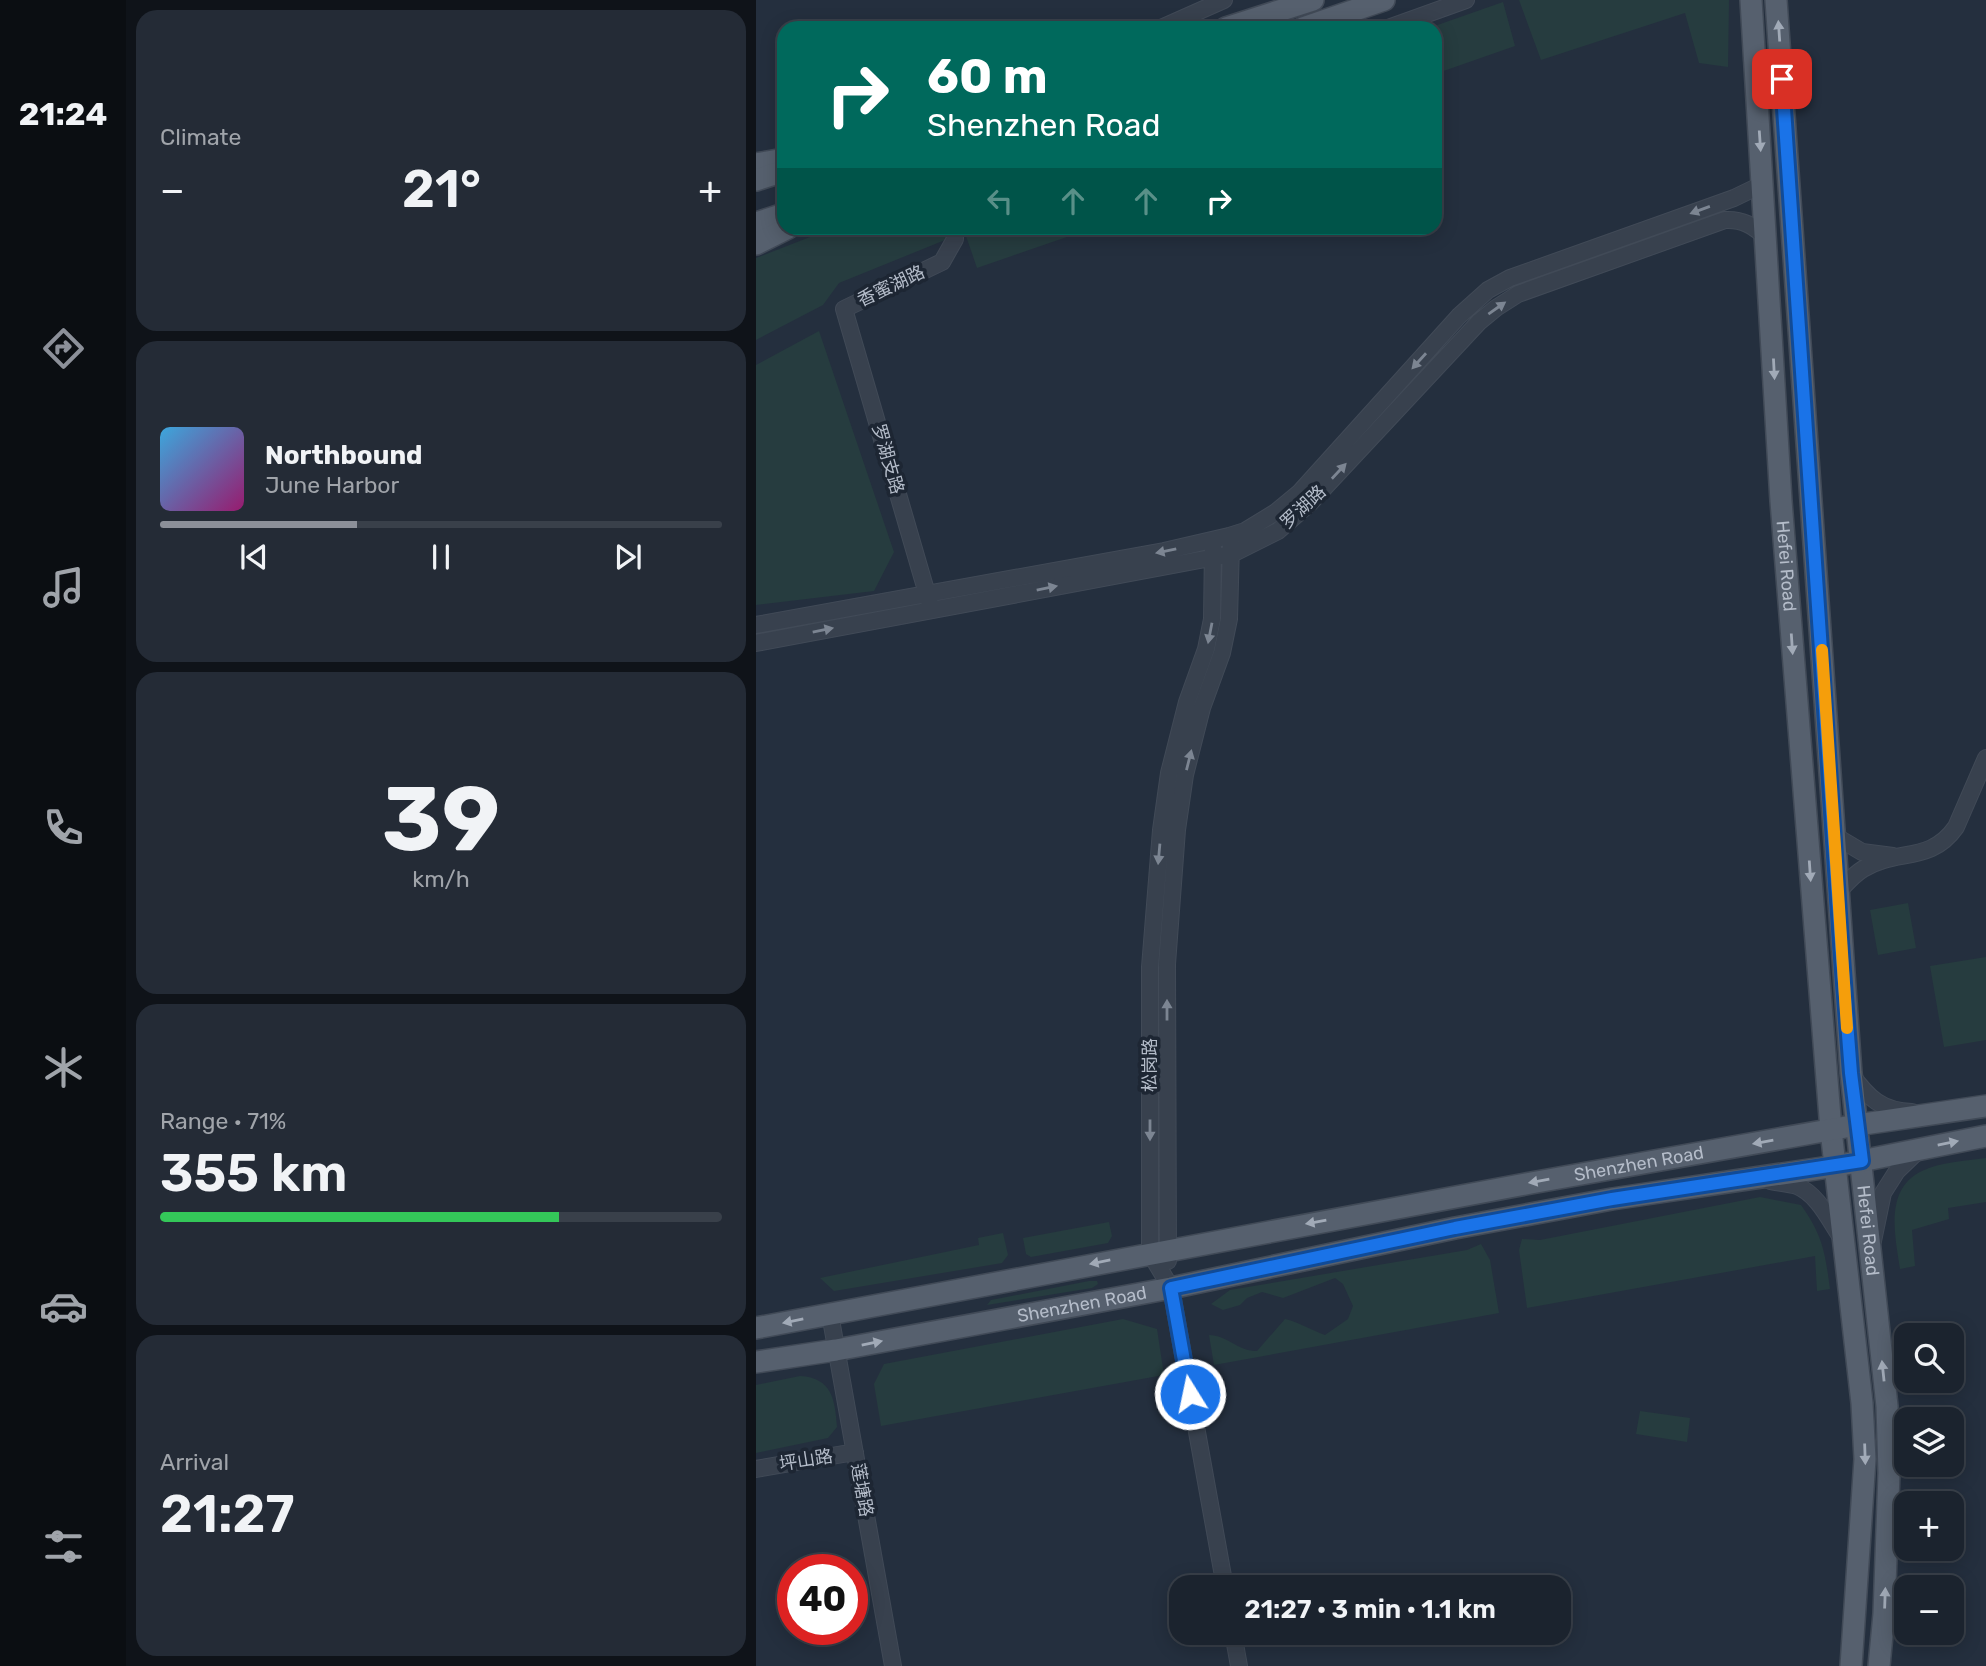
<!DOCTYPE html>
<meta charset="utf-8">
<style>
body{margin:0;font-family:Rubik,"Noto Sans SC",sans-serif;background:#242b36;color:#f1f3f6;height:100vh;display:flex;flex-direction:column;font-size:26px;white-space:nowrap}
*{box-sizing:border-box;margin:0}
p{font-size:23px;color:#a0a4aa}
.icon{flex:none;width:38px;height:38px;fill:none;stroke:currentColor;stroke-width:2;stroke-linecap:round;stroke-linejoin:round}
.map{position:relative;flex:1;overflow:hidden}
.sheet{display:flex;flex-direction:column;gap:10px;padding:10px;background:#0f1319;width:630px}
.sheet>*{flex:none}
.banner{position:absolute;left:21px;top:21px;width:665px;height:214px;border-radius:21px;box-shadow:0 4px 18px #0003,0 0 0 2px #39404a;background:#00695c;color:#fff;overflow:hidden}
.tools{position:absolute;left:1138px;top:1323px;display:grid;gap:14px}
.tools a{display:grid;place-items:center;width:70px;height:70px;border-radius:14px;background:#1b232e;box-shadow:0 4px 18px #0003,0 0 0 2px #39404a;font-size:35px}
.speed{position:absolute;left:21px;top:1554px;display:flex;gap:14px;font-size:35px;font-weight:700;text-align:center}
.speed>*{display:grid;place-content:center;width:91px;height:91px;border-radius:50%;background:#1b232e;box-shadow:0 4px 18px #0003,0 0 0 2px #39404a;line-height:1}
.speed .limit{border:10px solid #d22;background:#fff;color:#111}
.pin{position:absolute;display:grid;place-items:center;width:60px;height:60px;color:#fff;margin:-30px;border-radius:14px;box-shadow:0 4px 10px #0006}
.me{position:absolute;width:77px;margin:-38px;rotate:350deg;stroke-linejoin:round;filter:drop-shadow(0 0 5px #0008)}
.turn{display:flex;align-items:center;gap:24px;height:147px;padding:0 35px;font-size:32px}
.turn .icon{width:91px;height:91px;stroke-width:2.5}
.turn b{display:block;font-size:49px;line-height:60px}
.lanes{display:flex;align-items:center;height:66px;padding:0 35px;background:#0003;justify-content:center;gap:35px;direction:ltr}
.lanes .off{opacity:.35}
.big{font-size:52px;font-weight:600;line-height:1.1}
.sheet .card{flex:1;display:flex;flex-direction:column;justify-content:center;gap:10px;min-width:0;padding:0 24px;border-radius:21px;background:#242b36}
.sheet .dial{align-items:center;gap:0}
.dial b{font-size:91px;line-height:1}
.song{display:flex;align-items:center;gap:21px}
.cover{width:84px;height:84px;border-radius:10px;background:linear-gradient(135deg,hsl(200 70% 55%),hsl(320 70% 35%))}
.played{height:7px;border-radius:4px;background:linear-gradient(90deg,#8c9099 35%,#39404a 35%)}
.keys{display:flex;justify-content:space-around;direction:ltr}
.heat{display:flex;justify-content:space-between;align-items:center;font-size:38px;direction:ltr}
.charge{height:10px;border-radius:5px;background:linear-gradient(90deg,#34c759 71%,#39404a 0)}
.trip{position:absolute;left:413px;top:1575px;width:402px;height:70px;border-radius:21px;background:#1b232e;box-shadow:0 4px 18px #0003,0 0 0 2px #39404a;font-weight:600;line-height:70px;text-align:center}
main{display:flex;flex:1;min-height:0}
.menu{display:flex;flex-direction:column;width:126px;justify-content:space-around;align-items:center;background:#0b0e12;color:#a0a4aa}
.menu .icon{width:49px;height:49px}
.menu .selected{color:#8c9099}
.menu b{font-size:32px;color:#f1f3f6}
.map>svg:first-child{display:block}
.green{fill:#263c3f}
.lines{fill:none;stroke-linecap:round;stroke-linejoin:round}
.minor-casing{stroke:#414a57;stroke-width:18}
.major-casing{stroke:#414a57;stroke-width:24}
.minor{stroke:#38414e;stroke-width:16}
.major{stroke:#56606e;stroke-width:21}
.oneway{fill:#a1aab7}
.oneway2{fill:#7c8592}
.route-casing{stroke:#114b97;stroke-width:18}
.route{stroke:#1a73e8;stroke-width:12}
.slow{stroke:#f59e0b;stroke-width:12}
.labels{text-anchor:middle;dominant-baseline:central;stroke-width:7;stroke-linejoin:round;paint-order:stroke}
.street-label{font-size:18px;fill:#b4bcc9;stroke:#1d2633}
</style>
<main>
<nav class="menu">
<b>21:24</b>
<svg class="icon selected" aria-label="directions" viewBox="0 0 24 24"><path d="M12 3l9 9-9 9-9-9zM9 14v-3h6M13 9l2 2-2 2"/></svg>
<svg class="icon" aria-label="music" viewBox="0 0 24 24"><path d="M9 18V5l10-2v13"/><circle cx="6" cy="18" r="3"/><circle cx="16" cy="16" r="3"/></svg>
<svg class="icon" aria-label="phone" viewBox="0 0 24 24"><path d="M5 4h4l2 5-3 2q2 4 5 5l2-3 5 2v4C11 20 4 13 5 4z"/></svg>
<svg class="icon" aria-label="climate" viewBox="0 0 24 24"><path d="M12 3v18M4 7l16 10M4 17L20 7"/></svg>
<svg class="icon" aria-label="car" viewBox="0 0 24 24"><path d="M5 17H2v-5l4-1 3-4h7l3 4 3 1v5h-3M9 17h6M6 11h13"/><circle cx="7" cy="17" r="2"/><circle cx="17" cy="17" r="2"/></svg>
<svg class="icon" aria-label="filters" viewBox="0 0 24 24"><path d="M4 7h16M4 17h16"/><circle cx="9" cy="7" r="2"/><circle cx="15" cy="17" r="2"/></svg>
</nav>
<section class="sheet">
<div class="card"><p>Climate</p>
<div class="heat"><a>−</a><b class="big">21°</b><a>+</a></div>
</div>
<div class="card">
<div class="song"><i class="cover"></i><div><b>Northbound</b><p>June Harbor</p></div></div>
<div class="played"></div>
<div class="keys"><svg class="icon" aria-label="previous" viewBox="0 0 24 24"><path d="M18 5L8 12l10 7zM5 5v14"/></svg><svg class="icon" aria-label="pause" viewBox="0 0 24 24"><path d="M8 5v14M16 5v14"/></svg><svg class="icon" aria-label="next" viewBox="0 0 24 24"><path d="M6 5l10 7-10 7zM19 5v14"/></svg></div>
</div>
<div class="card dial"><b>39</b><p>km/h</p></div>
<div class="card"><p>Range · 71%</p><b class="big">355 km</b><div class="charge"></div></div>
<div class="card"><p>Arrival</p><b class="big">21:27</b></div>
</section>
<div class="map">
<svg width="1230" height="1666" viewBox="0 0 1230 1666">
<rect width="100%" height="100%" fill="#242f3e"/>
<path class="green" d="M 763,0 L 973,0 L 972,67 L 943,63 L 929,13 L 785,60 Z
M 747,2 L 759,46 L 679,74 L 679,28 L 673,28 Z
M 77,228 L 194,228 L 194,238 L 83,283 L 67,305 L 0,340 L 0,258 Z
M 210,228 L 337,228 L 221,268 L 210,236 Z
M 63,331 L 138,552 L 118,591 L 0,605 L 0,365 Z
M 1152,903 L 1160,948 L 1122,955 L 1114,910 Z
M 1230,957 L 1230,1040 L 1188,1047 L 1174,966 Z
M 1230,1158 L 1230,1202 L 1192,1208 L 1193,1219 L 1156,1230 L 1159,1266 L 1144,1269 C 1139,1236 1128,1189 1166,1171 C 1184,1162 1210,1161 1230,1158 Z
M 1004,1197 L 1045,1205 C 1067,1236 1069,1252 1074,1289 L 1061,1291 L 1059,1256 L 771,1308 L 763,1250 L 766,1239 L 784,1240 Z
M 353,1222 L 356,1236 L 352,1243 L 275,1257 L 270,1254 L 267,1238 Z
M 247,1233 L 252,1255 L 246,1263 L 78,1291 L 64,1278 L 223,1245 L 222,1238 Z
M 725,1244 L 734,1260 L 743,1313 L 458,1365 L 453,1335 C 471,1335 483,1352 501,1351 L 529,1319 C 542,1322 555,1330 569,1335 L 592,1319 L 597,1306 L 587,1284 L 579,1278 L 527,1298 L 506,1292 L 491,1298 L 484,1305 L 467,1310 L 455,1304 L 474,1290 L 711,1250 Z
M 333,1281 L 341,1281 L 342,1284 L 336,1288 L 231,1305 L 235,1300 Z
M 367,1319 L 401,1329 L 408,1375 L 125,1426 L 118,1384 L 128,1364 Z
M 44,1376 C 76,1378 79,1399 81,1427 L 72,1438 L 0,1453 L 0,1385 Z
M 884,1411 L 934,1418 L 931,1442 L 880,1434 Z"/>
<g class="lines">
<g class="minor-casing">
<path id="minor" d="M 405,28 L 468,0
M 632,28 L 710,0
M 457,547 L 456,619 L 450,649 L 431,702 L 413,773 L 405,830 L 394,967 L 394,1253 L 415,1288 L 469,1587
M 174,604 L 88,309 L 186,262 L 199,239 L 199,228
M 0,625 L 408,551 L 473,536 L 489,531 L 520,512 L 543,493 L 703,316 L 732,290 L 754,278 L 978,198 L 1007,184
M 0,643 L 476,554 L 522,531 L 554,503 L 723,322 L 740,308 L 762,294 L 969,220 C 987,219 997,226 1010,237
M 1079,836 L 1106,852 L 1137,856
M 1082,892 C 1090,884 1097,875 1107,869 C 1141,848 1174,864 1200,827 L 1230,758
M 1095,1074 C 1112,1098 1126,1111 1156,1112
M 1014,1181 C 1023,1183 1032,1183 1041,1186 C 1063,1195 1074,1222 1087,1240
M 1117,1241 L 1127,1193 L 1141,1171 L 1164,1149
M 412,1261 L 411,964 L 421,830 L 429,775 L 446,708 L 466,653 L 473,619 L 475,545
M 74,1314 L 137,1666
M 0,1469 L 99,1452
M 477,1633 L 483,1666"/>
</g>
<g class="major-casing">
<g id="major">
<path id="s1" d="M 995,0 L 1025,501 L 1075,1130 L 1106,1403 L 1109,1459 L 1095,1666"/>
<path id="s2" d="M 1020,0 L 1095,1073 L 1131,1406 L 1133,1473 L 1128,1614 L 1123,1666"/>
<path d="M 470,28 L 557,0"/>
<path d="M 547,28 L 628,0"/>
<path d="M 0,164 L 28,159"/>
<path d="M 0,180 L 28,171"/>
<path d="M 0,223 L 28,214"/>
<path d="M 0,244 L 32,228"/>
<path id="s3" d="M 0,1328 L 775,1183 L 1101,1125 L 1230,1106"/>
<path id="s4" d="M 0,1362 L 80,1350 L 415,1288 L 699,1228 L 856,1199 L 1080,1166 L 1230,1136"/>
</g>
</g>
<use href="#minor" class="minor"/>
<use href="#major" class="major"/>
</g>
<defs><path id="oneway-solid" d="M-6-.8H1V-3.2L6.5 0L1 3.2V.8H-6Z" transform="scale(1.75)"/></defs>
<g class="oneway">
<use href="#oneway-solid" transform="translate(1023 31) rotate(-94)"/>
<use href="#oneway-solid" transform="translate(1004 141) rotate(86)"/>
<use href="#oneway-solid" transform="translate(1018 369) rotate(87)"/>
<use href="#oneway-solid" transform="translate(1036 644) rotate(86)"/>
<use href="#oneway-solid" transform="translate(1054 871) rotate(86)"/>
<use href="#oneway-solid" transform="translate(1007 1142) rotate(170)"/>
<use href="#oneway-solid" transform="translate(1192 1143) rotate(-11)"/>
<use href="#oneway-solid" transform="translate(783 1181) rotate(170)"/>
<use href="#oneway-solid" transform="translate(560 1222) rotate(170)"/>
<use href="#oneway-solid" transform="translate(344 1262) rotate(169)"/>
<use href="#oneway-solid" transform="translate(37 1321) rotate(169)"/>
<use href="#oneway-solid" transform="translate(116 1343) rotate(-11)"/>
<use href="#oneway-solid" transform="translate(1127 1371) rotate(-96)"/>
<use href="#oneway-solid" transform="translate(1109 1454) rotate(88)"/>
<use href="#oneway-solid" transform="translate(1129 1598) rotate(-88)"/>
</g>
<g class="oneway2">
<use href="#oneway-solid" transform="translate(944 210) rotate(160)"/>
<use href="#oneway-solid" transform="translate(741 308) rotate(-35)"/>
<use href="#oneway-solid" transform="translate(663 361) rotate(132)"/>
<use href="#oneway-solid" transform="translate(583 471) rotate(-47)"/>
<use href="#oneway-solid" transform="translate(410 551) rotate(168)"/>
<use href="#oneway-solid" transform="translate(291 588) rotate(-11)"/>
<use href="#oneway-solid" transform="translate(67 630) rotate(-11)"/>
<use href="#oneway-solid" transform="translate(454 633) rotate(101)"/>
<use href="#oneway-solid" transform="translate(433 760) rotate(-76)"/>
<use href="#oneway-solid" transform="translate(403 854) rotate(95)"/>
<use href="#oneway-solid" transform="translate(411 1010) rotate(-90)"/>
<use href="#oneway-solid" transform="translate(394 1130) rotate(90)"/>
</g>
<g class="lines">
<g class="route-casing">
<path id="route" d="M 434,1394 L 415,1288 L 699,1228 L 856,1199 L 1106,1161 L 1095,1073 L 1086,958 L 1026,79"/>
</g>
<use href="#route" class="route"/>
<path class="slow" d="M 1066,650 L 1091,1028"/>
</g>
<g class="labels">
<g class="street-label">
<text transform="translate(135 286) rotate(-25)">香蜜湖路</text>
<text transform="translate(132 459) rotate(74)">罗湖支路</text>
<text transform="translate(547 507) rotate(-43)">罗湖路</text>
<text stroke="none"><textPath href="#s1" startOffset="567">Hefei Road</textPath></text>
<text transform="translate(394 1065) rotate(-90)">松岗路</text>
<text stroke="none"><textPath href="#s3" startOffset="898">Shenzhen Road</textPath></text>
<text stroke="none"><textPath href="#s2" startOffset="1234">Hefei Road</textPath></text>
<text stroke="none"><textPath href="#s4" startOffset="331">Shenzhen Road</textPath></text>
<text transform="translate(50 1460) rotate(-9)">坪山路</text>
<text transform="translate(106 1490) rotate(80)">莲塘路</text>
</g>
</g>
</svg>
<div class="tools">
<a><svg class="icon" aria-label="search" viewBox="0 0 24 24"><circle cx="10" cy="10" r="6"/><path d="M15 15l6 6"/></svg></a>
<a><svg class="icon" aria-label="layers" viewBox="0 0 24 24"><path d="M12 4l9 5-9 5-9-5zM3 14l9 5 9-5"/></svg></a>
<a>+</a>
<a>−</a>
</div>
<div class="speed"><div class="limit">40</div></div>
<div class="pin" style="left:1026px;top:79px;background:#d93025"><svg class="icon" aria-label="arrive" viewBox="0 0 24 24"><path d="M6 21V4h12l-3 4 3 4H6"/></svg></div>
<svg class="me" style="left:434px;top:1394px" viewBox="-20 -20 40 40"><circle r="17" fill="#1a73e8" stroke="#fff" stroke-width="3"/><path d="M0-11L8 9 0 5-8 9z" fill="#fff"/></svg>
<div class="trip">21:27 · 3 min · 1.1 km</div>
<div class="banner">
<div class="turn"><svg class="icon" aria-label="right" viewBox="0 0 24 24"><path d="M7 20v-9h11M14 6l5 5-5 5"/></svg><div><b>60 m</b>Shenzhen Road</div></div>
<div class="lanes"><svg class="icon off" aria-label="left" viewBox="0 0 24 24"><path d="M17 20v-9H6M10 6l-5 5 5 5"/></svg><svg class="icon off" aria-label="ahead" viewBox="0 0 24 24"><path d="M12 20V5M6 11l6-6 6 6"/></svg><svg class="icon off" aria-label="ahead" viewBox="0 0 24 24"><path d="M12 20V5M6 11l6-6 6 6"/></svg><svg class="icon" aria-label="right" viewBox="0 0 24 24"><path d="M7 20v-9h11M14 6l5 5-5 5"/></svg></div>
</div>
</div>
</main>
